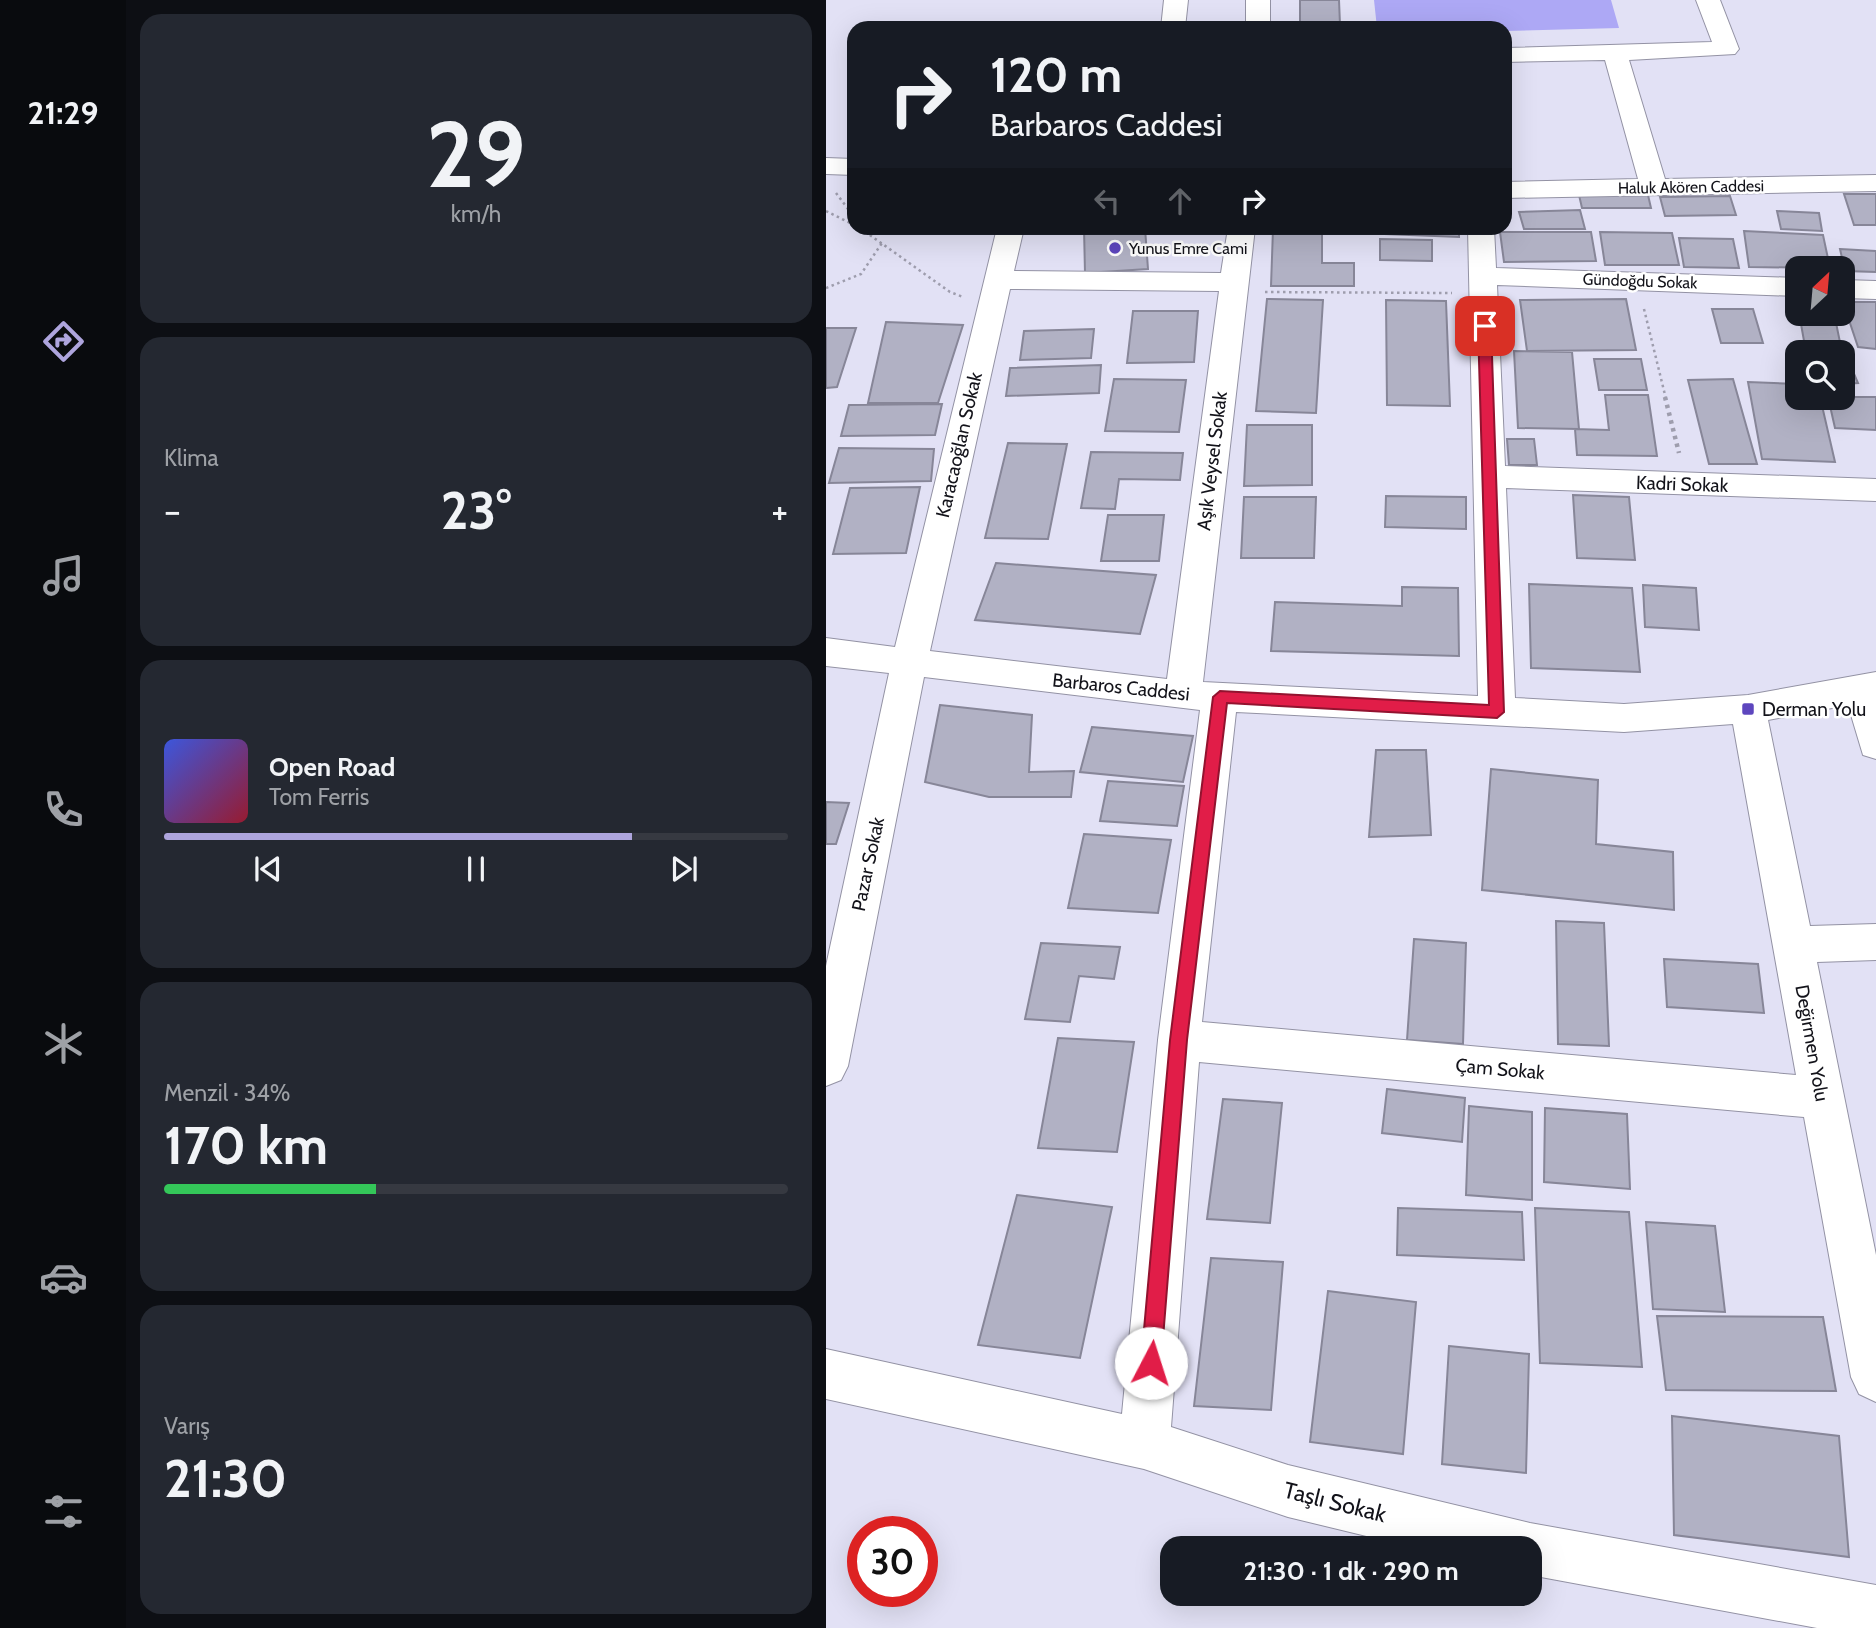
<!DOCTYPE html>
<html lang="tr">
<meta charset="utf-8">
<style>
body{margin:0;font-family:Cabin,sans-serif;background:#242831;color:#f1f3f6;height:100vh;display:flex;flex-direction:column;font-size:26px;white-space:nowrap}
*{box-sizing:border-box;margin:0}
p{font-size:23px;color:#9ea1a6}
.icon{flex:none;width:38px;height:38px;fill:none;stroke:currentColor;stroke-width:2;stroke-linecap:round;stroke-linejoin:round}
.map{position:relative;flex:1;overflow:hidden}
.details{display:flex;flex-direction:column;gap:14px;padding:14px;background:#0d0f14;width:700px}
.details>*{flex:none}
.guide{position:absolute;left:21px;top:21px;width:665px;height:214px;border-radius:21px;box-shadow:0 7px 28px #0002;background:#171b24;color:#f1f3f6;overflow:hidden}
.needle{width:46px;rotate:26deg}
.buttons{position:absolute;left:959px;top:256px;display:grid;gap:14px}
.buttons a{display:grid;place-items:center;width:70px;height:70px;border-radius:14px;background:#171b24;box-shadow:0 7px 28px #0002;font-size:35px}
.speed{position:absolute;left:21px;top:1516px;display:flex;gap:14px;font-size:35px;font-weight:700;text-align:center}
.speed>*{display:grid;place-content:center;width:91px;height:91px;border-radius:50%;background:#171b24;box-shadow:0 7px 28px #0002;line-height:1}
.speed .limit{border:10px solid #d22;background:#fff;color:#111}
.pin{position:absolute;display:grid;place-items:center;width:60px;height:60px;color:#fff;margin:-30px;border-radius:14px;box-shadow:0 4px 10px #0006}
.me{position:absolute;width:77px;margin:-38px;rotate:5deg;stroke-linejoin:round;filter:drop-shadow(0 0 5px #0008)}
.turn{display:flex;align-items:center;gap:24px;height:147px;padding:0 28px;font-size:32px}
.turn .icon{width:91px;height:91px;stroke-width:2.5}
.turn b{display:block;font-size:49px;line-height:60px}
.lanes{display:flex;align-items:center;height:66px;padding:0 28px;background:#0003;justify-content:center;gap:35px;direction:ltr}
.lanes .off{opacity:.35}
.big{font-size:52px;font-weight:700;line-height:1.1}
.details .card{flex:1;display:flex;flex-direction:column;justify-content:center;gap:10px;min-width:0;padding:0 24px;border-radius:21px;background:#242831}
.details .dial{align-items:center;gap:0}
.dial b{font-size:91px;line-height:1}
.song{display:flex;align-items:center;gap:21px}
.cover{width:84px;height:84px;border-radius:10px;background:linear-gradient(135deg,hsl(230 70% 55%),hsl(350 70% 35%))}
.played{height:7px;border-radius:4px;background:linear-gradient(90deg,#aea5dd 75%,#363941 75%)}
.keys{display:flex;justify-content:space-around;direction:ltr}
.heat{display:flex;justify-content:space-between;align-items:center;font-size:38px;direction:ltr}
.charge{height:10px;border-radius:5px;background:linear-gradient(90deg,#34c759 34%,#363941 0)}
.trip{position:absolute;left:334px;top:1536px;width:382px;height:70px;border-radius:21px;background:#171b24;box-shadow:0 7px 28px #0002;font-weight:700;line-height:70px;text-align:center}
main{display:flex;flex:1;min-height:0}
.tab-bar{display:flex;flex-direction:column;width:126px;justify-content:space-around;align-items:center;background:#090b0e;color:#9ea1a6}
.tab-bar .icon{width:49px;height:49px}
.tab-bar .active{color:#aea5dd}
.tab-bar b{font-size:32px;color:#f1f3f6}
.map>svg:first-child{display:block}
.green{fill:#ada8f5}
.building{fill:#b1b1c4;stroke:#878698;stroke-width:2}
.lines{fill:none;stroke-linecap:round;stroke-linejoin:round}
.minor-casing{stroke:#9392a4;stroke-width:2}
.path-far1{stroke:#9e9dad;stroke-width:2.5;stroke-dasharray:2.5 3.5;stroke-linecap:butt}
.path{stroke:#9e9dad;stroke-width:4.5;stroke-dasharray:3.5 4.5;stroke-linecap:butt}
.minor{fill:#fff;fill-rule:evenodd}
.route{fill:#e11d48;stroke:#92132f;stroke-width:2}
.poi-dot{fill:#5d46be;stroke:#fff;stroke-width:2.5}
.labels{text-anchor:middle;dominant-baseline:central;stroke-width:5;stroke-linejoin:round;paint-order:stroke}
.far-street-label{font-size:16px;fill:#13131a;stroke:#fff}
.far-poi-label{font-size:16px;fill:#13131a;stroke:#fff;text-anchor:start}
.street-label{font-size:19px;fill:#13131a;stroke:#fff}
.poi-label{font-size:19px;fill:#13131a;stroke:#fff;text-anchor:start}
.near-street-label{font-size:23px;fill:#13131a;stroke:#fff}
</style>
<main>
<nav class="tab-bar">
<b>21:29</b>
<svg class="icon active" aria-label="directions" viewBox="0 0 24 24"><path d="M12 3l9 9-9 9-9-9zM9 14v-3h6M13 9l2 2-2 2"/></svg>
<svg class="icon" aria-label="music" viewBox="0 0 24 24"><path d="M9 18V5l10-2v13"/><circle cx="6" cy="18" r="3"/><circle cx="16" cy="16" r="3"/></svg>
<svg class="icon" aria-label="phone" viewBox="0 0 24 24"><path d="M5 4h4l2 5-3 2q2 4 5 5l2-3 5 2v4C11 20 4 13 5 4z"/></svg>
<svg class="icon" aria-label="climate" viewBox="0 0 24 24"><path d="M12 3v18M4 7l16 10M4 17L20 7"/></svg>
<svg class="icon" aria-label="car" viewBox="0 0 24 24"><path d="M5 17H2v-5l4-1 3-4h7l3 4 3 1v5h-3M9 17h6M6 11h13"/><circle cx="7" cy="17" r="2"/><circle cx="17" cy="17" r="2"/></svg>
<svg class="icon" aria-label="filters" viewBox="0 0 24 24"><path d="M4 7h16M4 17h16"/><circle cx="9" cy="7" r="2"/><circle cx="15" cy="17" r="2"/></svg>
</nav>
<section class="details">
<div class="card dial"><b>29</b><p>km/h</p></div>
<div class="card"><p>Klima</p>
<div class="heat"><a>−</a><b class="big">23°</b><a>+</a></div>
</div>
<div class="card">
<div class="song"><i class="cover"></i><div><b>Open Road</b><p>Tom Ferris</p></div></div>
<div class="played"></div>
<div class="keys"><svg class="icon" aria-label="previous" viewBox="0 0 24 24"><path d="M18 5L8 12l10 7zM5 5v14"/></svg><svg class="icon" aria-label="pause" viewBox="0 0 24 24"><path d="M8 5v14M16 5v14"/></svg><svg class="icon" aria-label="next" viewBox="0 0 24 24"><path d="M6 5l10 7-10 7zM19 5v14"/></svg></div>
</div>
<div class="card"><p>Menzil · 34%</p><b class="big">170 km</b><div class="charge"></div></div>
<div class="card"><p>Varış</p><b class="big">21:30</b></div>
</section>
<div class="map">
<svg width="1050" height="1628" viewBox="0 0 1050 1628">
<rect width="100%" height="100%" fill="#e2e1f5"/>
<path class="green" d="M 548,0 L 785,0 L 793,28 L 679,31 L 679,28 L 551,28 Z"/>
<path class="building" d="M 474,0 L 513,0 L 514,25 L 474,25 Z
M 1018,194 L 1050,194 L 1050,225 L 1028,225 Z
M 753,195 L 822,195 L 825,208 L 756,208 Z
M 904,196 L 910,215 L 839,216 L 834,197 Z
M 754,210 L 759,229 L 698,229 L 693,212 Z
M 951,211 L 993,213 L 996,231 L 955,229 Z
M 258,228 L 319,228 L 322,269 L 259,273 Z
M 367,228 L 389,228 L 388,233 L 366,233 Z
M 560,228 L 633,228 L 633,237 L 559,234 Z
M 447,229 L 496,229 L 496,263 L 528,263 L 528,286 L 445,286 Z
M 918,231 L 997,235 L 1004,268 L 923,267 Z
M 674,232 L 765,232 L 770,261 L 678,262 Z
M 774,232 L 846,233 L 853,265 L 779,265 Z
M 853,238 L 907,239 L 913,268 L 858,267 Z
M 554,239 L 606,240 L 606,261 L 554,260 Z
M 1014,249 L 1050,251 L 1050,272 L 1019,271 Z
M 441,299 L 497,300 L 490,413 L 430,411 Z
M 800,299 L 810,350 L 701,351 L 694,300 Z
M 560,300 L 620,301 L 624,406 L 561,405 Z
M 1017,302 L 1050,302 L 1050,349 L 1032,347 Z
M 886,309 L 927,309 L 937,343 L 895,343 Z
M 307,311 L 372,311 L 368,362 L 301,363 Z
M 973,313 L 1008,313 L 1016,352 L 980,352 Z
M 60,322 L 137,325 L 112,403 L 42,403 Z
M 0,328 L 30,328 L 11,387 L 0,388 Z
M 268,329 L 265,358 L 194,360 L 198,331 Z
M 688,351 L 746,352 L 753,429 L 692,428 Z
M 768,359 L 815,359 L 821,390 L 773,390 Z
M 1017,362 L 1023,362 L 1032,383 L 1017,384 Z
M 275,365 L 273,393 L 180,396 L 184,368 Z
M 288,379 L 360,380 L 353,432 L 279,431 Z
M 907,379 L 931,464 L 883,464 L 862,380 Z
M 922,382 L 971,384 L 971,397 L 994,397 L 1009,462 L 936,459 Z
M 779,395 L 822,395 L 831,456 L 751,455 L 749,429 L 783,430 Z
M 1002,397 L 1050,397 L 1050,430 L 1009,428 Z
M 116,404 L 109,435 L 15,436 L 23,405 Z
M 421,425 L 486,425 L 486,485 L 418,486 Z
M 681,439 L 708,439 L 711,465 L 683,465 Z
M 182,443 L 241,444 L 222,539 L 159,538 Z
M 13,448 L 108,449 L 105,481 L 3,483 Z
M 265,452 L 357,453 L 354,480 L 293,479 L 289,509 L 255,508 Z
M 94,487 L 80,553 L 7,554 L 24,488 Z
M 747,495 L 803,497 L 809,560 L 751,558 Z
M 560,496 L 640,497 L 640,529 L 559,527 Z
M 418,497 L 490,497 L 488,558 L 415,558 Z
M 282,515 L 338,515 L 333,561 L 275,561 Z
M 170,563 L 330,575 L 314,634 L 149,620 Z
M 703,584 L 806,588 L 814,672 L 705,668 Z
M 817,585 L 870,588 L 873,630 L 819,627 Z
M 576,587 L 632,588 L 633,656 L 445,651 L 449,602 L 576,606 Z
M 114,705 L 206,715 L 203,772 L 248,771 L 245,797 L 163,797 L 99,782 Z
M 266,727 L 367,736 L 357,782 L 254,772 Z
M 550,750 L 600,750 L 605,835 L 543,837 Z
M 665,769 L 772,780 L 770,844 L 847,852 L 848,910 L 656,890 Z
M 282,781 L 358,786 L 351,826 L 274,821 Z
M 0,802 L 23,803 L 10,844 L 0,844 Z
M 258,834 L 345,840 L 332,913 L 242,908 Z
M 730,921 L 778,923 L 783,1046 L 732,1044 Z
M 588,939 L 640,943 L 637,1044 L 581,1040 Z
M 215,943 L 294,947 L 288,979 L 253,976 L 244,1022 L 199,1019 Z
M 838,959 L 932,964 L 938,1013 L 841,1007 Z
M 232,1038 L 308,1042 L 291,1152 L 212,1148 Z
M 561,1089 L 639,1098 L 636,1142 L 556,1133 Z
M 397,1099 L 456,1103 L 444,1223 L 381,1219 Z
M 643,1106 L 706,1112 L 706,1200 L 640,1195 Z
M 719,1108 L 801,1114 L 804,1189 L 718,1182 Z
M 191,1195 L 286,1207 L 254,1358 L 152,1345 Z
M 572,1208 L 696,1212 L 698,1260 L 571,1255 Z
M 709,1208 L 803,1212 L 816,1367 L 714,1363 Z
M 820,1222 L 889,1226 L 899,1312 L 827,1309 Z
M 385,1258 L 457,1262 L 445,1410 L 368,1406 Z
M 502,1291 L 590,1302 L 577,1454 L 484,1442 Z
M 831,1316 L 997,1317 L 1010,1391 L 840,1390 Z
M 623,1346 L 703,1354 L 700,1473 L 616,1464 Z
M 846,1416 L 1013,1436 L 1023,1557 L 848,1535 Z"/>
<g class="lines">
<g class="minor-casing">
<path id="minor" d="M 338,0 L 362,0 L 359,28 L 335,28 Z
M 420,0 L 444,0 L 444,28 L 420,28 Z
M 870,0 L 894,0 L 913,49 L 909,54 L 803,60 L 839,179 L 1050,175 L 1050,191 L 679,198 L 679,182 L 812,179 L 779,60 L 679,62 L 679,48 L 886,42 Z
M 0,158 L 28,159 L 28,175 L 0,174 Z
M 171,228 L 198,228 L 188,271 L 395,273 L 402,228 L 429,228 L 377,682 L 652,696 L 642,228 L 668,228 L 670,268 L 971,278 L 971,296 L 671,285 L 679,466 L 1050,479 L 1050,501 L 680,488 L 689,698 L 798,704 L 922,695 L 1050,672 L 1050,759 L 1037,755 L 1022,705 L 942,720 L 984,926 L 1050,924 L 1050,960 L 991,962 L 1050,1255 L 1050,1402 L 1033,1394 L 1025,1377 L 978,1117 L 373,1062 L 345,1427 L 462,1465 L 704,1523 L 1050,1585 L 1050,1628 L 991,1628 L 704,1575 L 704,1549 L 594,1549 L 462,1517 L 318,1469 L 0,1399 L 0,1349 L 296,1414 L 332,1040 L 374,710 L 98,677 L 22,1066 L 15,1080 L 0,1086 L 0,966 L 63,673 L 0,666 L 0,638 L 69,647 ZM 184,289 L 393,291 L 341,679 L 104,651 ZM 410,712 L 798,732 L 907,724 L 970,1075 L 376,1022 Z
M 1017,280 L 1050,281 L 1050,299 L 1017,298 Z"/>
</g>
<path class="path-far1" d="M 10,193 L 28,217
M 0,211 L 28,225
M 34,228 L 124,292 L 137,297
M 0,288 L 35,274 L 56,243
M 439,292 L 626,293
M 818,309 L 840,399"/>
<path class="path" d="M 839,397 L 853,453"/>
<use href="#minor" class="minor"/>
</g>
<path class="route" d="M 659,322 L 665,326 L 678,712 L 671,718 L 401,703 L 361,1040 L 335,1363 L 332,1370 L 325,1373 L 318,1370 L 315,1363 L 344,1040 L 387,697 L 394,691 L 663,705 L 652,326 Z"/>
<g class="poi-dot">
<circle cx="289" cy="248" r="7"/>
<rect x="915" y="702" width="14" height="14" rx="3.5"/>
</g>
<g class="labels">
<g class="far-street-label">
<text transform="translate(865 187) rotate(-1)">Haluk Akören Caddesi</text>
<text transform="translate(814 281) rotate(2)">Gündoğdu Sokak</text>
</g>
<g class="far-poi-label">
<text x="303" y="248">Yunus Emre Cami</text>
</g>
<g class="street-label">
<text transform="translate(133 445) rotate(-77)">Karacaoğlan Sokak</text>
<text transform="translate(386 461) rotate(-83)">Aşık Veysel Sokak</text>
<text transform="translate(856 484) rotate(2)">Kadri Sokak</text>
<text transform="translate(295 687) rotate(6)">Barbaros Caddesi</text>
<text transform="translate(42 864) rotate(-78)">Pazar Sokak</text>
<text transform="translate(986 1043) rotate(80)">Değirmen Yolu</text>
<text transform="translate(674 1069) rotate(5)">Çam Sokak</text>
</g>
<g class="poi-label">
<text x="936" y="709">Derman Yolu</text>
</g>
<g class="near-street-label">
<text transform="translate(509 1502) rotate(14)">Taşlı Sokak</text>
</g>
</g>
</svg>
<div class="buttons">
<a><svg class="needle" viewBox="-14 -14 28 28"><path d="M0-13l5 13h-10z" fill="#e53935"/><path d="M0 13l5-13h-10z" fill="#9ea1a6"/></svg></a>
<a><svg class="icon" aria-label="search" viewBox="0 0 24 24"><circle cx="10" cy="10" r="6"/><path d="M15 15l6 6"/></svg></a>
</div>
<div class="speed"><div class="limit">30</div></div>
<div class="pin" style="left:659px;top:326px;background:#d93025"><svg class="icon" aria-label="arrive" viewBox="0 0 24 24"><path d="M6 21V4h12l-3 4 3 4H6"/></svg></div>
<svg class="me" style="left:325px;top:1363px" viewBox="-20 -20 40 40"><circle r="19" fill="#fff"/><path d="M0-13L10 11 0 6-10 11z" fill="#e11d48"/></svg>
<div class="trip">21:30 · 1 dk · 290 m</div>
<div class="guide">
<div class="turn"><svg class="icon" aria-label="right" viewBox="0 0 24 24"><path d="M7 20v-9h11M14 6l5 5-5 5"/></svg><div><b>120 m</b>Barbaros Caddesi</div></div>
<div class="lanes"><svg class="icon off" aria-label="left" viewBox="0 0 24 24"><path d="M17 20v-9H6M10 6l-5 5 5 5"/></svg><svg class="icon off" aria-label="ahead" viewBox="0 0 24 24"><path d="M12 20V5M6 11l6-6 6 6"/></svg><svg class="icon" aria-label="right" viewBox="0 0 24 24"><path d="M7 20v-9h11M14 6l5 5-5 5"/></svg></div>
</div>
</div>
</main>
